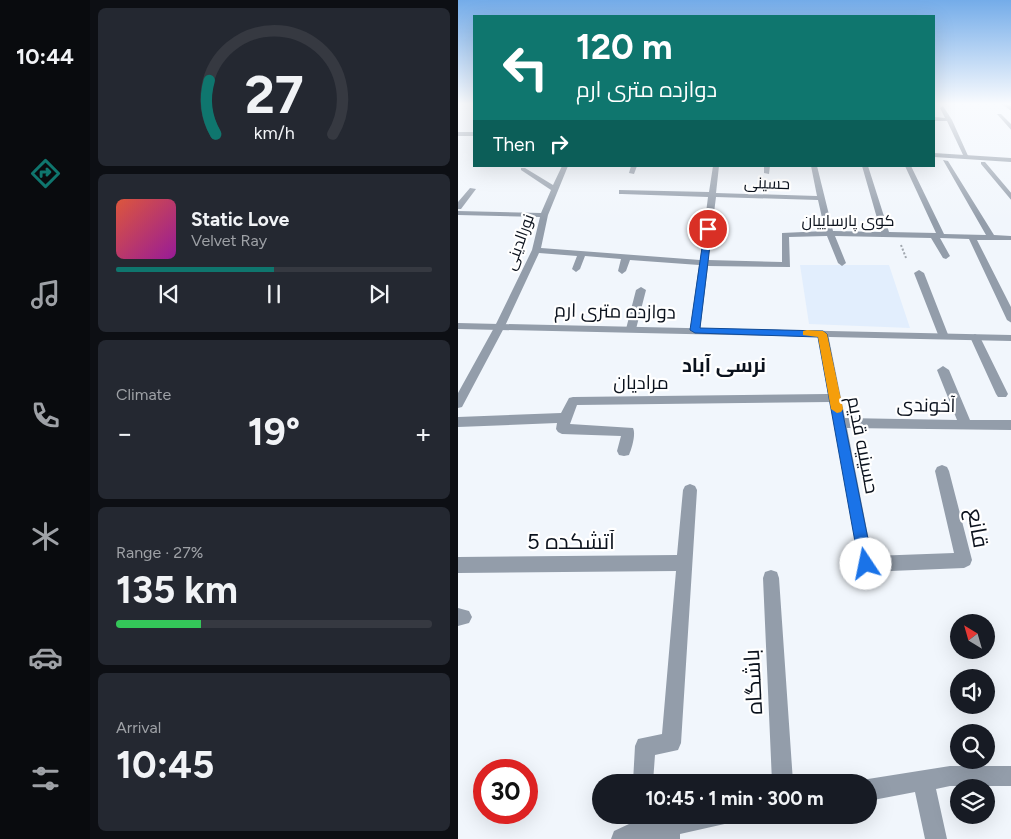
<!DOCTYPE html>
<meta charset="utf-8">
<style>
body{margin:0;font-family:Figtree,Cairo,sans-serif;background:#242831;color:#f1f3f6;height:100vh;display:flex;flex-direction:column;font-size:19px;white-space:nowrap}
*{box-sizing:border-box;margin:0}
p{font-size:16px;color:#9ea1a6}
.icon{flex:none;width:28px;height:28px;fill:none;stroke:currentColor;stroke-width:2;stroke-linecap:round;stroke-linejoin:round}
.map{position:relative;flex:1;overflow:hidden}
.details{display:flex;flex-direction:column;gap:8px;padding:8px;background:#0d0f14;width:368px}
.details>*{flex:none}
.guide{position:absolute;left:15px;top:15px;width:462px;height:152px;border-radius:0px;box-shadow:0 5px 20px #0002;background:#0f766e;color:#fff;overflow:hidden}
.needle{width:32px;rotate:323deg}
.tools{position:absolute;left:492px;top:614px;display:grid;gap:10px}
.tools a{display:grid;place-items:center;width:45px;height:45px;border-radius:50%;background:#171b24;box-shadow:0 5px 20px #0002;font-size:25px}
.speed{position:absolute;left:15px;top:759px;display:flex;gap:10px;font-size:25px;font-weight:700;text-align:center}
.speed>*{display:grid;place-content:center;width:65px;height:65px;border-radius:50%;background:#171b24;box-shadow:0 5px 20px #0002;line-height:1}
.speed .limit{border:8px solid #d22;background:#fff;color:#111}
.pin{position:absolute;display:grid;place-items:center;width:42px;height:42px;color:#fff;margin:-21px;border:2px solid #fff;border-radius:50%;box-shadow:0 1px 5px #0007}
.me{position:absolute;width:55px;margin:-28px;rotate:349deg;stroke-linejoin:round;filter:drop-shadow(0 0 4px #0008)}
.turn{display:flex;align-items:center;gap:18px;height:105px;padding:0 20px;font-size:22px}
.turn .icon{width:65px;height:65px;stroke-width:2.5}
.turn b{display:block;font-size:35px;line-height:42px}
.then{display:flex;align-items:center;height:48px;padding:0 20px;background:#0003;gap:10px;font-size:19px}
.big{font-size:38px;font-weight:700;line-height:1.1}
.details .tile{flex:1;display:flex;flex-direction:column;justify-content:center;gap:8px;min-width:0;padding:0 18px;border-radius:8px;background:#242831}
.details .dial{align-items:center;gap:0}
.dial svg{height:130px;overflow:visible;fill:none;stroke:#363941;stroke-width:7;stroke-linecap:round;text-anchor:middle}
.dial text{fill:#f1f3f6;stroke:none}
.song{display:flex;align-items:center;gap:15px}
.cover{width:60px;height:60px;border-radius:8px;background:linear-gradient(135deg,hsl(10 70% 55%),hsl(300 70% 35%))}
.played{height:5px;border-radius:2px;background:linear-gradient(90deg,#0f766e 50%,#363941 50%)}
.keys{display:flex;justify-content:space-around;direction:ltr}
.heat{display:flex;justify-content:space-between;align-items:center;font-size:28px;direction:ltr}
.charge{height:8px;border-radius:4px;background:linear-gradient(90deg,#34c759 27%,#363941 0)}
.trip{position:absolute;left:134px;top:774px;width:285px;height:50px;border-radius:25px;background:#171b24;box-shadow:0 5px 20px #0002;font-weight:700;line-height:50px;text-align:center}
main{display:flex;flex:1;min-height:0}
.tabs{display:flex;flex-direction:column;width:90px;justify-content:space-around;align-items:center;background:#090b0e;color:#9ea1a6}
.tabs .icon{width:35px;height:35px}
.tabs .on{color:#0f766e}
.tabs b{font-size:22px;color:#f1f3f6}
.map>svg:first-child{display:block}
.built{fill:#e2eefd}
.lines{fill:none;stroke-linecap:round;stroke-linejoin:round}
.path{stroke:#a1a7af;stroke-width:2;stroke-dasharray:2 2;stroke-linecap:butt}
.minor{fill:#939daa;fill-rule:evenodd}
.tertiary{fill:#939daa;fill-rule:evenodd}
.route{fill:#1a73e8;stroke:#114b97}
.slow{fill:#f59e0b}
.labels{text-anchor:middle;dominant-baseline:central;stroke-width:4.5;stroke-linejoin:round;paint-order:stroke}
.far-street-label{font-size:16px;fill:#0b121d;stroke:#fff}
.street-label{font-size:19px;fill:#0b121d;stroke:#fff}
.neighbourhood-label{font-size:20px;font-weight:bold;fill:#0b121d;stroke:#fff}
.near-street-label{font-size:22px;fill:#0b121d;stroke:#fff}
</style>
<main>
<nav class="tabs">
<b>10:44</b>
<svg class="icon on" aria-label="directions" viewBox="0 0 24 24"><path d="M12 3l9 9-9 9-9-9zM9 14v-3h6M13 9l2 2-2 2"/></svg>
<svg class="icon" aria-label="music" viewBox="0 0 24 24"><path d="M9 18V5l10-2v13"/><circle cx="6" cy="18" r="3"/><circle cx="16" cy="16" r="3"/></svg>
<svg class="icon" aria-label="phone" viewBox="0 0 24 24"><path d="M5 4h4l2 5-3 2q2 4 5 5l2-3 5 2v4C11 20 4 13 5 4z"/></svg>
<svg class="icon" aria-label="climate" viewBox="0 0 24 24"><path d="M12 3v18M4 7l16 10M4 17L20 7"/></svg>
<svg class="icon" aria-label="car" viewBox="0 0 24 24"><path d="M5 17H2v-5l4-1 3-4h7l3 4 3 1v5h-3M9 17h6M6 11h13"/><circle cx="7" cy="17" r="2"/><circle cx="17" cy="17" r="2"/></svg>
<svg class="icon" aria-label="filters" viewBox="0 0 24 24"><path d="M4 7h16M4 17h16"/><circle cx="9" cy="7" r="2"/><circle cx="15" cy="17" r="2"/></svg>
</nav>
<section class="details">
<div class="tile dial"><svg viewBox="0 0 100 80">
<path d="M14 69A42 42 0 1 1 86 69"/>
<path d="M14 69A42 42 0 0 1 10 36" stroke="#0f766e"/>
<text x="50" y="56" font-size="32" font-weight="700">27</text>
<text x="50" y="72" font-size="11">km/h</text>
</svg></div>
<div class="tile">
<div class="song"><i class="cover"></i><div><b>Static Love</b><p>Velvet Ray</p></div></div>
<div class="played"></div>
<div class="keys"><svg class="icon" aria-label="previous" viewBox="0 0 24 24"><path d="M18 5L8 12l10 7zM5 5v14"/></svg><svg class="icon" aria-label="pause" viewBox="0 0 24 24"><path d="M8 5v14M16 5v14"/></svg><svg class="icon" aria-label="next" viewBox="0 0 24 24"><path d="M6 5l10 7-10 7zM19 5v14"/></svg></div>
</div>
<div class="tile"><p>Climate</p>
<div class="heat"><a>−</a><b class="big">19°</b><a>+</a></div>
</div>
<div class="tile"><p>Range · 27%</p><b class="big">135 km</b><div class="charge"></div></div>
<div class="tile"><p>Arrival</p><b class="big">10:45</b></div>
</section>
<div class="map">
<svg width="554" height="839" viewBox="0 0 554 839">
<rect width="100%" height="100%" fill="#f1f6fc"/>
<path class="built" d="M 342,265 L 431,265 L 452,328 L 351,324 Z"/>
<g class="lines">
<path class="path" d="M 443,245 L 448,258"/>
<path class="minor" d="M 544,104 L 554,106 L 554,110 L 552,110 Z
M 485,106 L 494,120 L 511,158 L 506,157 L 489,121 L 476,121 L 476,117 L 487,118 L 482,108 Z
M 539,114 L 543,114 L 554,125 L 554,131 Z
M 0,132 L 16,132 L 16,136 L 0,136 Z
M 485,160 L 490,161 L 536,235 L 554,236 L 554,240 L 519,240 L 554,309 L 554,323 L 549,320 L 511,239 L 482,238 L 492,256 L 488,259 L 485,258 L 473,238 L 377,236 L 388,263 L 384,266 L 380,263 L 369,236 L 331,237 L 332,267 L 250,266 L 242,330 L 237,333 L 232,330 L 241,265 L 172,260 L 168,271 L 164,274 L 160,271 L 163,259 L 127,256 L 122,269 L 118,272 L 114,269 L 119,256 L 81,253 L 47,326 L 4,407 L 0,408 L 0,393 L 37,326 L 74,250 L 82,217 L 0,215 L 0,211 L 83,213 L 93,190 L 63,170 L 63,168 L 67,168 L 95,185 L 104,166 L 110,166 L 90,215 L 83,248 L 242,260 L 250,197 L 164,194 L 161,194 L 161,190 L 251,192 L 255,166 L 261,166 L 258,193 L 359,196 L 353,166 L 359,166 L 375,231 L 423,232 L 404,166 L 410,166 L 431,232 L 478,233 L 447,166 L 453,166 L 486,234 L 528,235 ZM 258,197 L 360,200 L 367,231 L 324,233 L 324,262 L 250,260 Z
M 523,162 L 527,162 L 554,194 L 554,201 L 523,164 Z
M 173,166 L 179,166 L 176,174 L 171,173 Z
M 306,166 L 312,166 L 311,174 L 306,173 Z
M 12,188 L 18,189 L 3,209 L 0,209 L 0,202 Z
M 461,270 L 466,273 L 491,337 L 490,339 L 482,339 L 481,337 L 456,273 Z
M 183,287 L 188,290 L 178,329 L 177,331 L 169,331 L 168,329 L 178,290 Z
M 365,331 L 370,334 L 387,418 L 499,420 L 479,370 L 485,366 L 491,370 L 512,420 L 554,420 L 554,430 L 389,428 L 414,556 L 496,553 L 477,471 L 479,467 L 484,465 L 489,467 L 491,471 L 514,560 L 512,565 L 506,568 L 408,572 L 402,569 L 372,402 L 119,405 L 112,424 L 175,428 C 178,434 174,448 171,455 L 166,456 L 161,455 L 159,451 L 163,436 L 104,434 L 100,432 L 98,429 L 99,423 L 0,427 L 0,417 L 103,413 L 111,398 L 115,397 L 370,394 L 360,334 Z
M 517,334 L 522,337 L 550,394 L 548,397 L 540,397 L 538,394 L 512,337 Z
M 232,484 L 237,486 L 239,490 L 223,743 L 220,750 L 197,755 L 195,782 L 175,782 L 177,746 L 180,739 L 204,734 L 218,571 L 0,573 L 0,557 L 219,555 L 225,490 L 227,486 Z
M 313,570 L 319,572 L 321,578 L 335,782 L 314,782 L 305,578 L 307,572 Z
M 0,608 L 11,611 L 14,617 L 11,623 L 0,626 Z
M 492,766 L 554,766 L 554,786 L 492,786 L 478,789 L 489,839 L 467,839 L 457,792 L 410,801 L 410,782 L 402,782 L 410,779 Z
M 172,815 L 194,815 L 194,818 L 206,815 L 274,815 L 271,823 L 222,834 L 222,839 L 153,839 L 156,831 L 171,824 Z"/>
<path class="tertiary" d="M 476,153 L 554,158 L 554,162 L 476,157 Z
M 0,323 L 554,335 L 554,341 L 0,329 Z"/>
</g>
<linearGradient id="sky" x2="0" y2="1"><stop stop-color="#74ace9"/><stop offset="0.47" stop-color="#f9fbfe"/><stop offset="1" stop-color="#f9fbfe" stop-opacity="0"/></linearGradient>
<rect width="554" height="221" fill="url(#sky)"/>
<path class="route" d="M 247,227 L 254,229 L 242,328 L 365,331 L 369,334 L 415,564 L 413,569 L 408,571 L 403,569 L 401,564 L 360,337 L 237,333 L 232,330 Z"/>
<path class="slow" d="M 349,330 L 365,331 L 369,334 L 385,409 L 383,412 L 379,413 L 373,409 L 360,337 L 345,335 L 345,331 Z"/>
<g class="labels">
<g class="far-street-label">
<text transform="translate(309 183) rotate(2)">حسینی</text>
<text x="390" y="220">کوی پارساییان</text>
<text transform="translate(61 242) rotate(-70)">نورالدینی</text>
</g>
<g class="street-label">
<text transform="translate(157 311) rotate(1)">دوازده متری ارم</text>
<text x="183" y="382">مرادیان</text>
<text transform="translate(468 405) rotate(1)">آخوندی</text>
<text transform="translate(405 445) rotate(79)">حسینیه قدیم</text>
</g>
<g class="neighbourhood-label">
<text x="266" y="365">نرسی آباد</text>
</g>
<g class="near-street-label">
<text transform="translate(520 528) rotate(80)">قانع</text>
<text x="113" y="541">آتشکده 5</text>
<text transform="translate(295 682) rotate(-93)">باشگاه</text>
</g>
</g>
</svg>
<div class="tools">
<a><svg class="needle" viewBox="-14 -14 28 28"><path d="M0-13l5 13h-10z" fill="#e53935"/><path d="M0 13l5-13h-10z" fill="#9ea1a6"/></svg></a>
<a><svg class="icon" aria-label="sound" viewBox="0 0 24 24"><path d="M4 9h4l5-4v14l-5-4H4zM17 9q2 3 0 6"/></svg></a>
<a><svg class="icon" aria-label="search" viewBox="0 0 24 24"><circle cx="10" cy="10" r="6"/><path d="M15 15l6 6"/></svg></a>
<a><svg class="icon" aria-label="layers" viewBox="0 0 24 24"><path d="M12 4l9 5-9 5-9-5zM3 14l9 5 9-5"/></svg></a>
</div>
<div class="speed"><div class="limit">30</div></div>
<div class="pin" style="left:250px;top:229px;background:#d93025"><svg class="icon" aria-label="arrive" viewBox="0 0 24 24"><path d="M6 21V4h12l-3 4 3 4H6"/></svg></div>
<svg class="me" style="left:408px;top:564px" viewBox="-20 -20 40 40"><circle r="19" fill="#fff"/><path d="M0-13L10 11 0 6-10 11z" fill="#1a73e8"/></svg>
<div class="trip">10:45 · 1 min · 300 m</div>
<div class="guide">
<div class="turn"><svg class="icon" aria-label="left" viewBox="0 0 24 24"><path d="M17 20v-9H6M10 6l-5 5 5 5"/></svg><div><b>120 m</b>دوازده متری ارم</div></div>
<div class="then">Then<svg class="icon" aria-label="right" viewBox="0 0 24 24"><path d="M7 20v-9h11M14 6l5 5-5 5"/></svg></div>
</div>
</div>
</main>
